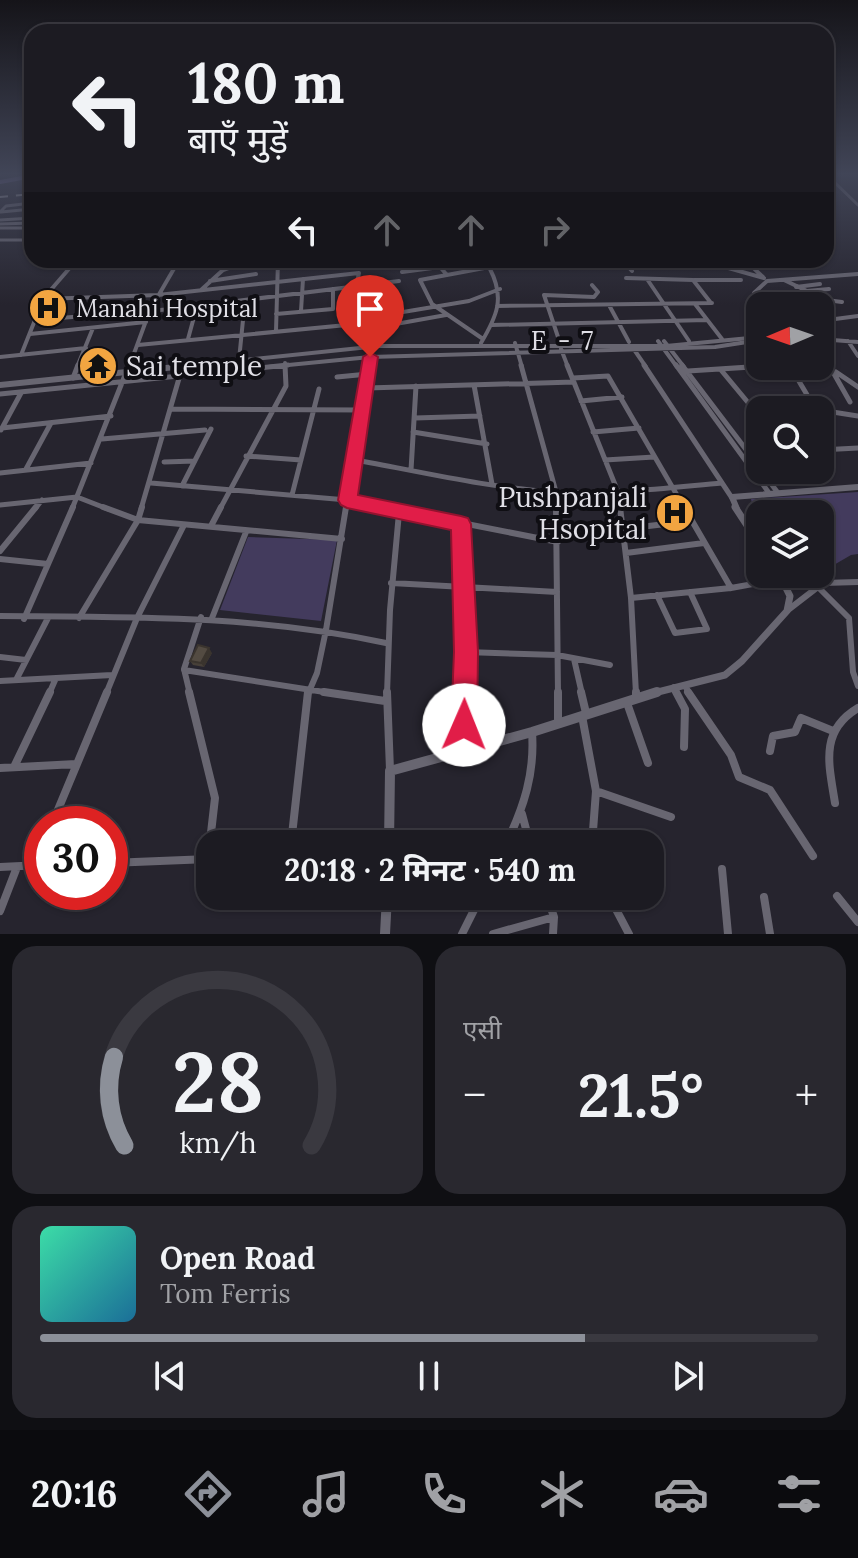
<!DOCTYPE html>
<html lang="hi">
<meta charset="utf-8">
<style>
body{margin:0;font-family:Lora,"Noto Sans Devanagari",serif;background:#29282f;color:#f1f3f6;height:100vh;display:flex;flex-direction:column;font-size:30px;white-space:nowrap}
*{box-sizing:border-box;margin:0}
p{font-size:26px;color:#a0a1a5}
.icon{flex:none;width:44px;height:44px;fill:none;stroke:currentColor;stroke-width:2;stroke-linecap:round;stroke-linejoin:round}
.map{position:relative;height:934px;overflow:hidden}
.sheet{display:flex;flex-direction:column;gap:12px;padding:12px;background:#0f0f13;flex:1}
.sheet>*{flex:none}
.guide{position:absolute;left:24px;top:24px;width:810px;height:244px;border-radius:24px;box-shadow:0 2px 6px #0004,0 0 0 2px #3a3940;background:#1c1b22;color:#f1f3f6;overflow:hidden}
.needle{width:52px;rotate:268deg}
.controls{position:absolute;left:746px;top:292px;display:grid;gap:16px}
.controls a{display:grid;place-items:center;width:88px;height:88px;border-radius:16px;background:#1c1b22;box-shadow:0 2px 6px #0004,0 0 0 2px #3a3940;font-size:40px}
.speed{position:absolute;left:24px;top:806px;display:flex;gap:16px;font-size:40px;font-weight:700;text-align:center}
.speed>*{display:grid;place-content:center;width:104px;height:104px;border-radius:50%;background:#1c1b22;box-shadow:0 2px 6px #0004,0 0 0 2px #3a3940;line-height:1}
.speed .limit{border:12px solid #d22;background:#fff;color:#111}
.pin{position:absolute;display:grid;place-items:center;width:68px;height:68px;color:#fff;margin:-82px -34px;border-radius:50% 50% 50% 0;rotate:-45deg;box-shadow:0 0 8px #0007}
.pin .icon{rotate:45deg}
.me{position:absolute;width:88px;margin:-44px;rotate:1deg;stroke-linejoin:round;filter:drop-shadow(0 0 6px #0008)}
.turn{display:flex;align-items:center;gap:28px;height:168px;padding:0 32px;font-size:36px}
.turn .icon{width:104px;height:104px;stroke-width:2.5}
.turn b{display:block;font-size:56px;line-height:68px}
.lanes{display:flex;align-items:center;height:76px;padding:0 32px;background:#0003;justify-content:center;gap:40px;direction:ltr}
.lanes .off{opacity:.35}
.big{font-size:60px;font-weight:700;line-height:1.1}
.sheet .tile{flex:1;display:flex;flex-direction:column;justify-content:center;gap:12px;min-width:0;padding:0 28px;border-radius:24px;background:#29282f}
.sheet .dial{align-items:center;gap:0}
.dial svg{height:208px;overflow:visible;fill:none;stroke:#3a3940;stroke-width:7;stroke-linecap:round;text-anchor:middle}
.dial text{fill:#f1f3f6;stroke:none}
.song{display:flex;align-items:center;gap:24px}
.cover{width:96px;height:96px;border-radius:12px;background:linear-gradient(135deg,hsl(160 70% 55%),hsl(200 70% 35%))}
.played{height:8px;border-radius:4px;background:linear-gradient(90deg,#8c9099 70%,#3a3940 70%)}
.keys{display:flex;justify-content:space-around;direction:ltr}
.heat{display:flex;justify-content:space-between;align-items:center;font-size:44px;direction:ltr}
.sheet .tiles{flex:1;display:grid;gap:12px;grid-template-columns:1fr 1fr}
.tile:last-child{grid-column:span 2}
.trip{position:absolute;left:196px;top:830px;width:468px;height:80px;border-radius:24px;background:#1c1b22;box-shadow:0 2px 6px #0004,0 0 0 2px #3a3940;font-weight:700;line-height:80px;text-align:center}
.tabs{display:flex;height:128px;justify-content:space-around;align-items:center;background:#0b0b0e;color:#a0a1a5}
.tabs .icon{width:56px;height:56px}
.tabs .selected{color:#8c9099}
.tabs b{font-size:36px;color:#f1f3f6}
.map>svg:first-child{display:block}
.green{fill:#433b5d}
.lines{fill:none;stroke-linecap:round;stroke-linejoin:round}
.minor-far4{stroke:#686671;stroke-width:3}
.minor-far3{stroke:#686671;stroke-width:4}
.minor-far2{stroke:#686671;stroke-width:5}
.minor-far1{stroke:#686671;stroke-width:6}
.minor{stroke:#686671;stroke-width:8}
.tertiary-far4{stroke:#686671;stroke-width:3}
.tertiary-far3{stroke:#686671;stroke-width:4}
.tertiary-far2{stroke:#686671;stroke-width:6}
.tertiary-far1{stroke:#686671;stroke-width:7}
.tertiary{stroke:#686671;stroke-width:10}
.primary{stroke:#8470ba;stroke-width:4}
.rail{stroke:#a8a6ae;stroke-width:2;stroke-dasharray:8 8;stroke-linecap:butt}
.wall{fill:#474039}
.shaded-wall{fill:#3a342e}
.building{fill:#534b42;stroke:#3a342e;stroke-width:2}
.route{fill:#e11d48;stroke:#92132f;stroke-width:2}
.labels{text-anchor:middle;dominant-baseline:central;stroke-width:8;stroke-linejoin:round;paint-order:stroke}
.far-poi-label{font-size:24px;fill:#e0dfe6;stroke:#0f0e13;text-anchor:start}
.far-neighbourhood-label{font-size:26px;letter-spacing:2px;fill:#e0dfe6;stroke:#0f0e13}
.poi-label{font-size:28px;fill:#e0dfe6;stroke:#0f0e13;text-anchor:start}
</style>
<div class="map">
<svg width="858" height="934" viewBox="0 0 858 934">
<rect width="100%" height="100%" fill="#26242e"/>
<path class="green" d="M 858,492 L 858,554 L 851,555 L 820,573 L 820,514 L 760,514 L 760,534 L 751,499 Z
M 248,537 L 337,540 L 321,621 L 220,610 Z"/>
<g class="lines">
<path class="minor-far4" d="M 827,175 L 858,205
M 0,212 L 6,206 L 32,203
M 1,212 L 32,209
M 0,220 L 32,218
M 0,228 L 32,228
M 0,240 L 32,240"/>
<path class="minor-far3" d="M 622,260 L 632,271
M 700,260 L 764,278
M 745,260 L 763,277
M 402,272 L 440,267 L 447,275
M 626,278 L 693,280 L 711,303
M 647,279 L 689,341
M 694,280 L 741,280
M 784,280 L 807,291 L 829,289
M 210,281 L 256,274
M 378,284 L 391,312
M 796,287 L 820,284
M 201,290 L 223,270 L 250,260
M 43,299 L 158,295 L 359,273 L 356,287
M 695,304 L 722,339
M 609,305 L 629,342
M 497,306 L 712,303
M 775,306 L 802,297 L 842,302
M 301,311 L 303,279
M 276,314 L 333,309 L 333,289
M 446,315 L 379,327 L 373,317 L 469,301 L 500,289
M 35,320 L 172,309 L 399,281
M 492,325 L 707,320
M 276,331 L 278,260
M 30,334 L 146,322
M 759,337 L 752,326 L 758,312 L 754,293 L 767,281 L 858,274
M 188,339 L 197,306
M 483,339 L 432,304 L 420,280 L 527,260
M 820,339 L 858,342
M 658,341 L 677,367
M 664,341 L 684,367
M 848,341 L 858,356
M 481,343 C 497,316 505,298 490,269
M 515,343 L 522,367
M 560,343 L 544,295 L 594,297 L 598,292 L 592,285
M 138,345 L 357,324 L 363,326 L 379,346
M 633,348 L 646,367
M 561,349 L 568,367
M 21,355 L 35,320 L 36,307 L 74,263
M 820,355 L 831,367
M 0,357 L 86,348
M 239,360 L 245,300
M 285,363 L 285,367
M 77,367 L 93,328
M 129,367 L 150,310 L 179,260
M 268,367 L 370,357 L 715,347 L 760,340
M 368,367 L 370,357
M 748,367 L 766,366"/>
<path class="minor-far2" d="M 521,365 L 556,492 L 556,509
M 567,365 L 618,492 L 620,509
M 644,365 L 732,498
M 676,365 L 769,493
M 682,365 L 760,468
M 829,365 L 850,402
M 790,366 L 816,410
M 721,370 L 760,417
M 688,371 L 766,366
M 836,372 L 858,387
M 337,377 L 368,374
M 73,378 L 78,365
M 573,378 L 608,376 L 685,509
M 474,385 L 492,484
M 367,388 L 574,382
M 0,394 L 288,365
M 581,401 L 622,397
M 172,409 L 363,410
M 820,410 L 858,416
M 820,416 L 828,430
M 415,418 L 480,416
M 2,428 L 111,416
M 1,430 L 21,393
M 413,432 L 487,444
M 593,432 L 639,428
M 102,439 L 205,430
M 820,450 L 858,448
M 246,456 L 301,460
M 356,460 C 422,472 489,488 556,492 C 612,495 667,488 722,483
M 605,460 L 654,457
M 164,462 L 195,461
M 26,469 L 51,423
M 411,470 L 416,386
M 761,470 L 778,493
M 0,473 L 91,463
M 151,483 L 347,500 L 391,509
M 182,486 L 211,429
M 292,495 L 319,389
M 0,505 L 77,497 L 108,509
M 35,509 L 42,500
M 72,509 L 129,365
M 141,509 L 180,375
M 220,509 L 286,386 L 285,365
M 346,509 L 369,365"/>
<path class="minor-far1" d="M 103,507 L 138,520 L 342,539
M 381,507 L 558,542
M 556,507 L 558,694
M 620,507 L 631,598 L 636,694
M 684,507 L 731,588
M 461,524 L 465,694
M 211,526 L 221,507
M 623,529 L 691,521
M 0,551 L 36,507
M 626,553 L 704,543
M 0,559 L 48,564
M 391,583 L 557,592
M 819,588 L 849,618 L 853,672 L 858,686
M 657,595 L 675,633 L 707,629 L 690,592
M 631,598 L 731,588 L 781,579
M 788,610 L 823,583 L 858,582
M 0,616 C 133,617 255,615 386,643
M 79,618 L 138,520 L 142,507
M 212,618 L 246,532
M 24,619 L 73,507
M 466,652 L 557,655 L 610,665
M 0,657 L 26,660
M 574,659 L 582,694
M 184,670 L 337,694
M 16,680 L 48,618
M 0,681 L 112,675
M 685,685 L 689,694
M 674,687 L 677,694
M 49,694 L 56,678
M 106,694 L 137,618 L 184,525
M 190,694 L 184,669 L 201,617
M 308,694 L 317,673 L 326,630 L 346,507
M 387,694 L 390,610 L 399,513"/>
<path class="minor" d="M 189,692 L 215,798 L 208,859
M 324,692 L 385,701
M 387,692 L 390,770
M 558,692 L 558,723
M 581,692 L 586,713
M 636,692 L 636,699
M 676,692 L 685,709 L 684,747
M 688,692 L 731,755 L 739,777 L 770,790 L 813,856
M 627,703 L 648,763
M 582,716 L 596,791 L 592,844
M 463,749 L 465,692
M 770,751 L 773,736 L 795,732 L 801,718 L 833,731
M 14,767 L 50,692
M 0,768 L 76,764
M 596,791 L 671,817
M 835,803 C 829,765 819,731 858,708
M 522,814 L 530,844
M 52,824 L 107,692
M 291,844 L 308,692
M 506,844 C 524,807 535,773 532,732
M 110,863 L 209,859
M 35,866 L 42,849
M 0,867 L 42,865
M 722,869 L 728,934
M 547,896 L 554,917 L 553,934
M 609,896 L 629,934
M 837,896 L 858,922
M 764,897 L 770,934
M 0,911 L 17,867
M 462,934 L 481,896
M 493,934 L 554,917"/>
<path class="tertiary-far4" d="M 0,224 L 32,223"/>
<path class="tertiary-far3" d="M 820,321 L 858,316
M 176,367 L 379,346 L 666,346 L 760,337"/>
<path class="tertiary-far2" d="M 0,385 L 195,365
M 737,509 L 732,497 L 858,487"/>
<path class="tertiary-far1" d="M 735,507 L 760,545
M 650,694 L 725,675 L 742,661 L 787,611 L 790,596 L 779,574"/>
<path class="tertiary" d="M 389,844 L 390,771 L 532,732 L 657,692
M 385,934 L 387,896"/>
<path class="primary" d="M 0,182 L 32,176"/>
<path class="rail" d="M 0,197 L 32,194"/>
</g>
<path class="wall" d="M 212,653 L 204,667 L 193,665 L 190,661 Z"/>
<path class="shaded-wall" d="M 209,648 L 212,653 L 204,667 L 201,663 Z"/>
<path class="building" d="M 198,645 L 209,648 L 201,663 L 190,661 Z"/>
<linearGradient id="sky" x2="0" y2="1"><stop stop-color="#151419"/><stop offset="0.57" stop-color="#414557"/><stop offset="1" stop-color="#414557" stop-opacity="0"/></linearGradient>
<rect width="858" height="305" fill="url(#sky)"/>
<path class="route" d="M 370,352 L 378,357 L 358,495 L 461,516 L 468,518 L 471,524 L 478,652 L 477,725 L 473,734 L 464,738 L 454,734 L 451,725 L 454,652 L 451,530 L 347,508 L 341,505 L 338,500 L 363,357 Z"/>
<defs>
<g id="hospital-disc" transform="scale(2)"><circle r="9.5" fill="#f2a541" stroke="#0f0e13"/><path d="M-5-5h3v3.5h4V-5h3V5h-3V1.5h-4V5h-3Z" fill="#111"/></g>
<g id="temple-disc" transform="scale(2)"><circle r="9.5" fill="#f2a541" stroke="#0f0e13"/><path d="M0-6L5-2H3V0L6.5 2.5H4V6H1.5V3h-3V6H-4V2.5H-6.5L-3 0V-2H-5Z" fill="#111"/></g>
</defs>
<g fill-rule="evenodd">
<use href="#hospital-disc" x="48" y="308"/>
<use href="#temple-disc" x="98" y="366"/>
<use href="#hospital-disc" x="675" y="513"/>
</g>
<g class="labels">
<g class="far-poi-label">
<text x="76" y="308">Manahi Hospital</text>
</g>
<g class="far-neighbourhood-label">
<text x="563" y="340">E - 7</text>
</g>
<g class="poi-label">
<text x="126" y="366">Sai temple</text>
<text x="647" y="497" text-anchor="end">Pushpanjali<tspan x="647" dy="32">Hsopital</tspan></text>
</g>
</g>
</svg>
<div class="controls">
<a><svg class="needle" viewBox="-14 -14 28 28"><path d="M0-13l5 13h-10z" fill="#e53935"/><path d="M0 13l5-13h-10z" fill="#a0a1a5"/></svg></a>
<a><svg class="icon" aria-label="search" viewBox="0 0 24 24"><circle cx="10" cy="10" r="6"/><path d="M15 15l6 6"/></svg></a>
<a><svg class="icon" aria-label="layers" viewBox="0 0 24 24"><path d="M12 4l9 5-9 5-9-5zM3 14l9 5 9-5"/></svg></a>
</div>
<div class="speed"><div class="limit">30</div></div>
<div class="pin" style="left:370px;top:357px;background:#d93025"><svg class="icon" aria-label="arrive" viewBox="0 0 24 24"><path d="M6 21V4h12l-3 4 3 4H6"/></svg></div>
<svg class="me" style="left:464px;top:725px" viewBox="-20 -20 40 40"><circle r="19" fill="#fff"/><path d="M0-13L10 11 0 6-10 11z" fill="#e11d48"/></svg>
<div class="trip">20:18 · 2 मिनट · 540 m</div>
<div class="guide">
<div class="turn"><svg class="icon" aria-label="left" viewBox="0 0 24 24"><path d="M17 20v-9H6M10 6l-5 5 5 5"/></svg><div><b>180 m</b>बाएँ मुड़ें</div></div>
<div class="lanes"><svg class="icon" aria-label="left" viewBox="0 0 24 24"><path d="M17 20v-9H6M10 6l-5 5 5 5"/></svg><svg class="icon off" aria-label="ahead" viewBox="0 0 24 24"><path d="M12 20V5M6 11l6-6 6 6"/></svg><svg class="icon off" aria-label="ahead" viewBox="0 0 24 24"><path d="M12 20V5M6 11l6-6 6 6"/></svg><svg class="icon off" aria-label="right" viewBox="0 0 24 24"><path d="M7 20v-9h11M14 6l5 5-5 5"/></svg></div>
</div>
</div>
<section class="sheet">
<div class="tiles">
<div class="tile dial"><svg viewBox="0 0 100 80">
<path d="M14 69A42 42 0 1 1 86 69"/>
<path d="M14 69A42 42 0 0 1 10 35" stroke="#8c9099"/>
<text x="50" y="56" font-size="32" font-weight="700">28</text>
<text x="50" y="72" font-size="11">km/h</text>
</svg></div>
<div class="tile"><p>एसी</p>
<div class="heat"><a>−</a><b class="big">21.5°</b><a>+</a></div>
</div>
<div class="tile">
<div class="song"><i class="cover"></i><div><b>Open Road</b><p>Tom Ferris</p></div></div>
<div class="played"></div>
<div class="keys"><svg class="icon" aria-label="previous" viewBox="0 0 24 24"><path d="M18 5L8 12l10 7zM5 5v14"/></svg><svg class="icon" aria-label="pause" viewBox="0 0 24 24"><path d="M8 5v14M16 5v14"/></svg><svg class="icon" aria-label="next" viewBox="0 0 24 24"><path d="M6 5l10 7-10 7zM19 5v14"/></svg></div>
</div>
</div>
</section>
<nav class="tabs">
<b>20:16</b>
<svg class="icon selected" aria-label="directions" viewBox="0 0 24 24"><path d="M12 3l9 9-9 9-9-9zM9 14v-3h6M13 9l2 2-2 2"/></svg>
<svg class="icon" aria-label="music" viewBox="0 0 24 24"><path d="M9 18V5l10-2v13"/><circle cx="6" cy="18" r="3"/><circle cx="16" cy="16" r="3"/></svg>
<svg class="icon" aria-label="phone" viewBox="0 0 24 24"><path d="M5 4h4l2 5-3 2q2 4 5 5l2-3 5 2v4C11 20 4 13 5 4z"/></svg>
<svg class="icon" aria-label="climate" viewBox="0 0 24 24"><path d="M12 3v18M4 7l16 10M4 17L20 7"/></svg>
<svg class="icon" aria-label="car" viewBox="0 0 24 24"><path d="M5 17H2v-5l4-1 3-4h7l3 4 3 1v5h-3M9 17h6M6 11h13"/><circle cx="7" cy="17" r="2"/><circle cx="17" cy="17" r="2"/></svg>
<svg class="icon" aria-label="filters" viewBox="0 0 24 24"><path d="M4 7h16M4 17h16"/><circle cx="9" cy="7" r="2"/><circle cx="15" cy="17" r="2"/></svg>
</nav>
